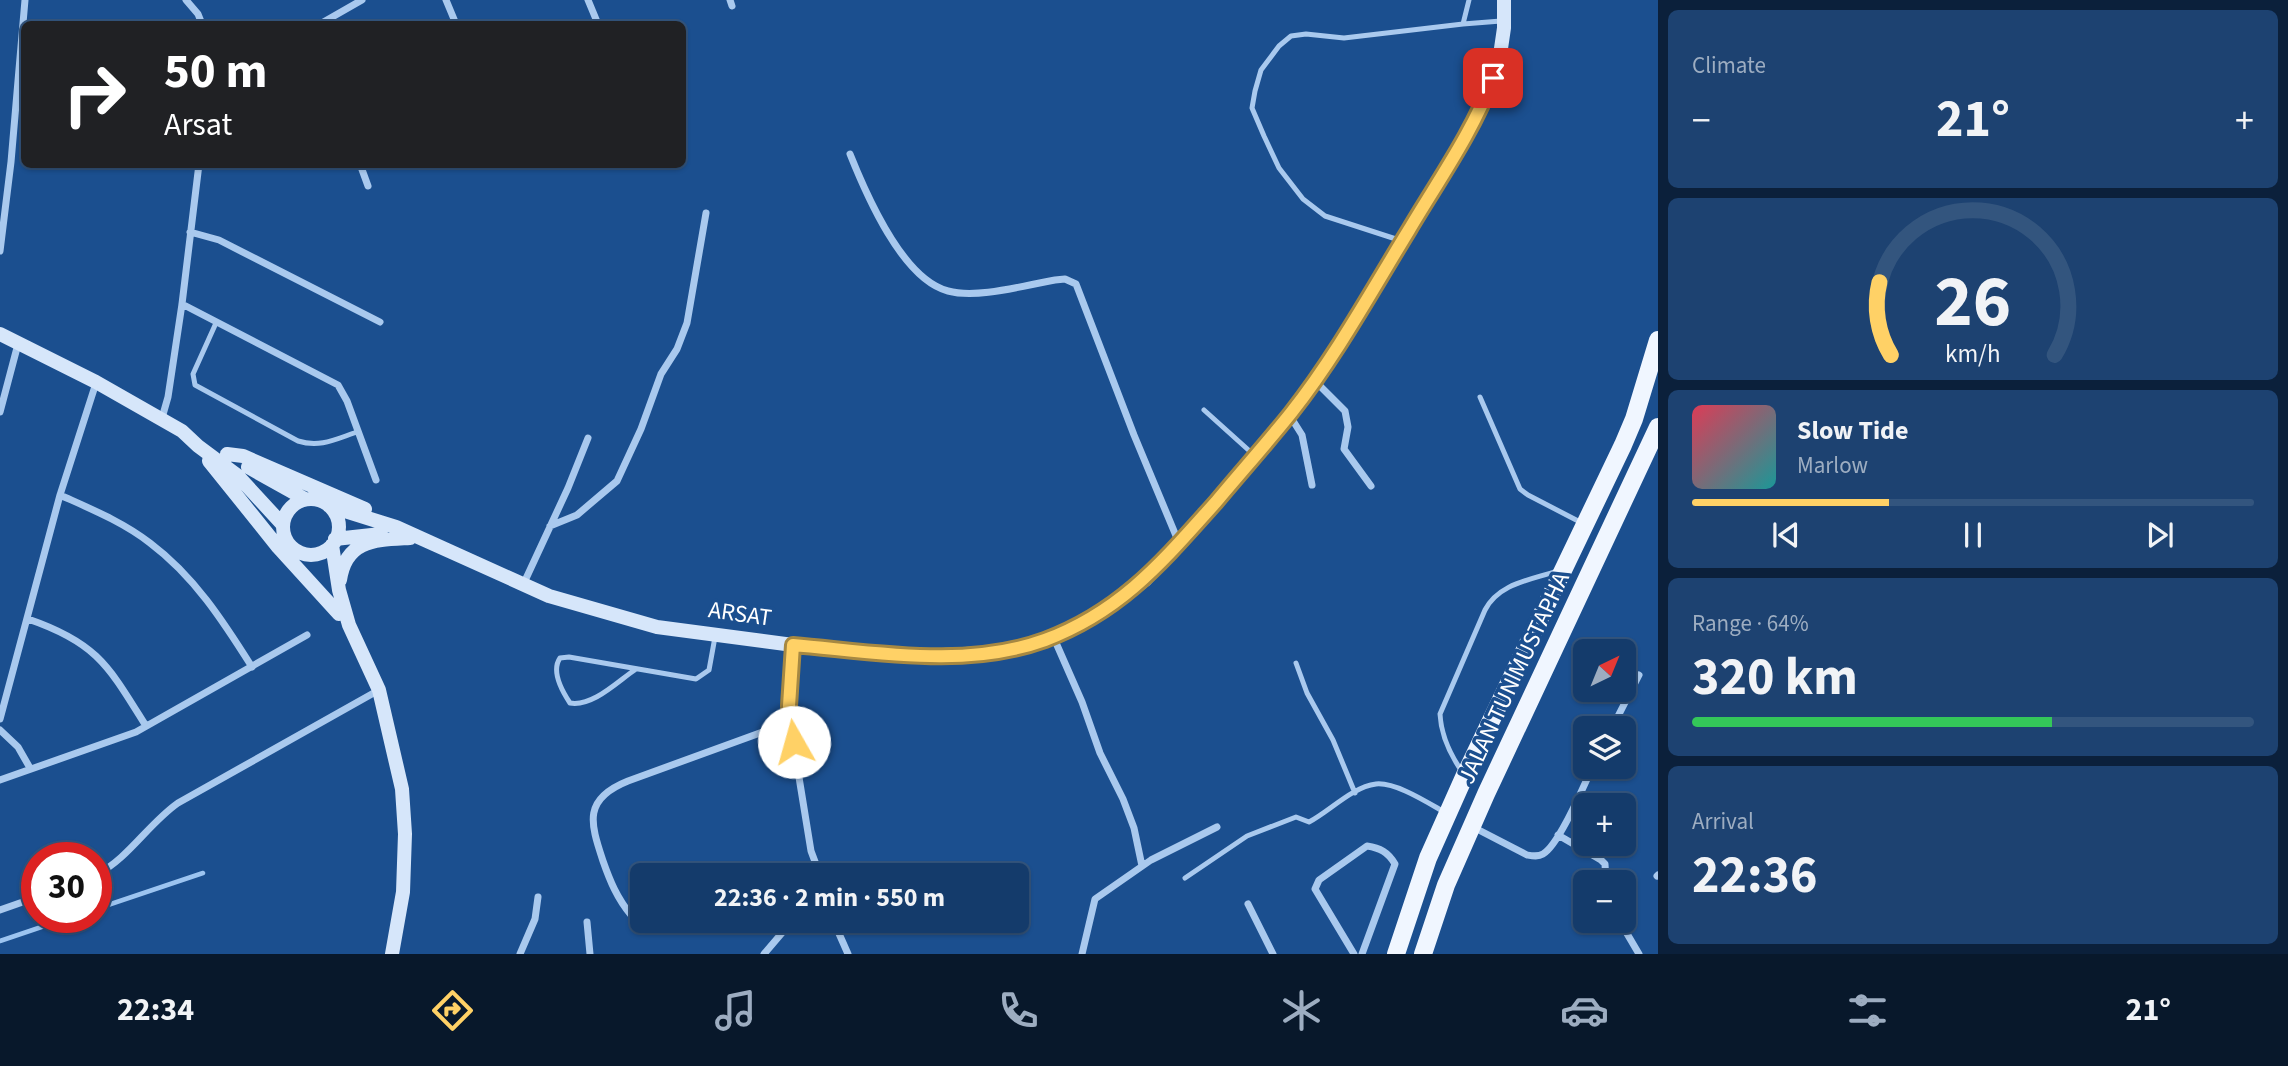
<!DOCTYPE html>
<meta charset="utf-8">
<style>
body{margin:0;font-family:"Source Sans 3",sans-serif;background:#1d4271;color:#f1f3f6;height:100vh;display:flex;flex-direction:column;font-size:26px;white-space:nowrap}
*{box-sizing:border-box;margin:0}
p{font-size:23px;color:#9dadc1}
.icon{flex:none;width:38px;height:38px;fill:none;stroke:currentColor;stroke-width:2;stroke-linecap:round;stroke-linejoin:round}
.map{position:relative;flex:1;overflow:hidden}
.panel{display:flex;flex-direction:column;gap:10px;padding:10px;background:#0b203b;width:630px}
.panel>*{flex:none}
.hud{position:absolute;left:21px;top:21px;width:665px;height:147px;border-radius:10px;box-shadow:0 2px 5px #0004,0 0 0 2px #33557e;background:#202124;color:#fff;overflow:hidden}
.needle{width:46px;rotate:43deg}
.controls{position:absolute;left:1573px;top:639px;display:grid;gap:14px}
.controls a{display:grid;place-items:center;width:63px;height:63px;border-radius:10px;background:#143b6b;box-shadow:0 2px 5px #0004,0 0 0 2px #33557e;font-size:35px}
.speed{position:absolute;left:21px;top:842px;display:flex;gap:14px;font-size:35px;font-weight:700;text-align:center}
.speed>*{display:grid;place-content:center;width:91px;height:91px;border-radius:50%;background:#143b6b;box-shadow:0 2px 5px #0004,0 0 0 2px #33557e;line-height:1}
.speed .limit{border:10px solid #d22;background:#fff;color:#111}
.pin{position:absolute;display:grid;place-items:center;width:60px;height:60px;color:#fff;margin:-30px;border-radius:14px;box-shadow:0 4px 10px #0006}
.me{position:absolute;width:77px;margin:-38px;rotate:353deg;stroke-linejoin:round;filter:drop-shadow(0 0 5px #0008)}
.turn{display:flex;align-items:center;gap:24px;height:147px;padding:0 28px;font-size:32px}
.turn .icon{width:91px;height:91px;stroke-width:2.5}
.turn b{display:block;font-size:49px;line-height:60px}
.big{font-size:52px;font-weight:700;line-height:1.1}
.panel .card{flex:1;display:flex;flex-direction:column;justify-content:center;gap:10px;min-width:0;padding:0 24px;border-radius:10px;background:#1d4271}
.panel .dial{align-items:center;gap:0}
.dial svg{height:182px;overflow:visible;fill:none;stroke:#33557e;stroke-width:7;stroke-linecap:round;text-anchor:middle}
.dial text{fill:#f1f3f6;stroke:none}
.song{display:flex;align-items:center;gap:21px}
.cover{width:84px;height:84px;border-radius:10px;background:linear-gradient(135deg,hsl(350 70% 55%),hsl(180 70% 35%))}
.played{height:7px;border-radius:4px;background:linear-gradient(90deg,#ffd166 35%,#33557e 35%)}
.keys{display:flex;justify-content:space-around;direction:ltr}
.heat{display:flex;justify-content:space-between;align-items:center;font-size:38px;direction:ltr}
.charge{height:10px;border-radius:5px;background:linear-gradient(90deg,#34c759 64%,#33557e 0)}
.trip{position:absolute;left:630px;top:863px;width:399px;height:70px;border-radius:10px;background:#143b6b;box-shadow:0 2px 5px #0004,0 0 0 2px #33557e;font-weight:700;line-height:70px;text-align:center}
.menu{display:flex;height:112px;justify-content:space-around;align-items:center;background:#08182b;color:#9dadc1}
.menu .icon{width:49px;height:49px}
.menu .selected{color:#ffd166}
.menu b{font-size:32px;color:#f1f3f6}
main{display:flex;flex:1;min-height:0}
.map>svg:first-child{display:block}
.lines{fill:none;stroke-linecap:round;stroke-linejoin:round}
.stream{stroke:#9cc4f0;stroke-width:4.5}
.lane{stroke:#a9c9ee;stroke-width:5}
.street{stroke:#a9c9ee;stroke-width:7}
.secondary{stroke:#d6e6fa;stroke-width:14}
.primary{stroke:#f0f6ff;stroke-width:18}
.route-casing{stroke:#a68842;stroke-width:18}
.route{stroke:#ffd166;stroke-width:12}
.labels{text-anchor:middle;dominant-baseline:central;stroke-width:7;stroke-linejoin:round;paint-order:stroke}
.street-label{font-size:24px;fill:#fff;stroke:#1b4f8f}
</style>
<main>
<div class="map">
<svg width="1658" height="954" viewBox="0 0 1658 954">
<rect width="100%" height="100%" fill="#1b4f8f"/>
<g class="lines">
<path class="stream" d="M 96,909 L 203,873
M 0,941 L 71,917"/>
<path class="lane" d="M 1463,24 L 1501,21
M 1399,240 L 1325,216 L 1303,199 L 1279,168 L 1264,136 L 1252,108 L 1255,91 L 1261,70 L 1279,46 L 1291,36 L 1306,34 L 1344,38 L 1463,24 L 1469,0
M 216,323 L 193,374 L 195,385 L 298,441 C 320,448 336,439 357,432
M 1480,397 L 1520,489 L 1528,495 L 1582,523
M 1204,410 L 1254,455
M 1296,663 L 1307,693 L 1333,740 L 1355,793
M 636,669 C 618,681 593,707 570,703 C 562,691 551,671 560,658 L 569,657 L 696,679 L 709,670 L 715,637
M 1463,773 C 1451,756 1441,735 1440,714 L 1485,610 C 1499,583 1531,580 1557,571
M 1185,878 L 1247,836 L 1296,817 L 1309,822 C 1330,811 1352,787 1376,784 C 1396,782 1428,803 1446,813"/>
<path class="street" d="M 186,0 L 198,14 L 202,24
M 446,0 L 456,24
M 588,0 L 598,24
M 730,0 L 732,6
M 320,24 L 362,0
M 850,154 C 866,194 902,279 948,291 C 978,299 1025,285 1055,280 L 1065,279 L 1076,284 L 1134,435 L 1179,543
M 360,164 L 368,186
M 190,232 L 219,240 L 380,322
M 0,251 L 11,162 L 25,0
M 182,304 L 338,385 L 347,401 L 376,480
M 1315,381 L 1345,411 L 1348,427 L 1344,449 L 1371,486
M 0,412 L 18,344
M 1290,416 L 1302,435 L 1312,485
M 162,418 L 168,397 L 182,304 L 199,164
M 60,495 C 91,509 123,522 150,543 C 194,576 223,621 252,667
M 550,526 L 577,515 L 617,481 L 641,429 L 661,374 L 677,349 L 687,323 L 706,213
M 523,585 L 568,488 L 588,438
M 28,619 C 98,643 109,667 146,726
M 1053,636 L 1082,702 L 1100,753 L 1123,799 L 1134,828 L 1142,866
M 793,645 L 790,722 L 811,851 L 820,875
M 0,719 L 60,495 L 96,383
M 1612,728 L 1639,675
M 0,730 L 18,747 L 30,768
M 0,780 L 136,732 L 307,635
M 1473,827 L 1527,855 C 1533,856 1538,857 1543,854 C 1559,845 1584,785 1593,766
M 1558,835 L 1601,860 L 1605,864 L 1606,882
M 96,875 C 129,858 148,824 178,803 L 379,690
M 1657,876 L 1658,875
M 1248,904 L 1273,954
M 0,910 L 37,897
M 631,915 C 617,898 610,881 603,861 C 590,822 583,799 628,781 L 790,722
M 833,920 L 848,954
M 1619,920 L 1639,954
M 587,922 L 590,954
M 520,954 L 535,919 L 538,897
M 764,954 L 793,920
M 1082,954 L 1095,899 L 1151,860 L 1217,827
M 1354,954 L 1315,889 L 1319,880 L 1367,846 C 1380,848 1388,852 1395,864 L 1362,954"/>
<path class="secondary" d="M 0,334 L 96,382 L 182,431 L 198,446 L 237,475 L 283,525
M 227,454 L 243,456 L 365,509
M 209,461 L 278,547 L 339,614
M 248,467 L 305,499
M283 527a28 28 0 1 1 56 0a28 28 0 1 1-56 0Z
M 329,506 L 396,527 L 549,596 L 657,627 L 793,645 L 921,656 L 988,653 L 1018,648 L 1046,639 L 1072,628 L 1113,604 L 1145,580 L 1179,543 L 1292,412 L 1344,338 L 1467,133 L 1487,94 L 1499,62 L 1504,28 L 1504,0
M 335,539 L 381,534
M 332,545 L 339,590 L 349,625 L 379,690 L 402,789 L 405,834 L 403,892 L 392,954
M 340,580 C 346,539 376,540 410,538"/>
<path class="primary" d="M 1396,954 L 1428,858 L 1465,775 L 1623,445 L 1634,419 L 1658,340
M 1423,954 L 1446,885 L 1486,794 L 1658,427"/>
</g>
<g class="lines">
<g class="route-casing">
<path id="route" d="M 794,742 L 789,706 L 793,645 C 875,652 965,669 1045,640 C 1122,611 1163,561 1216,502 C 1241,472 1267,443 1291,413 C 1336,356 1371,292 1409,230 C 1438,181 1473,132 1493,78"/>
</g>
<use href="#route" class="route"/>
</g>
<g class="labels">
<g class="street-label">
<text transform="translate(740 614) rotate(8)">ARSAT</text>
<text transform="translate(1514 678) rotate(-65)">JALAN TUN MUSTAPHA</text>
</g>
</g>
</svg>
<div class="controls">
<a><svg class="needle" viewBox="-14 -14 28 28"><path d="M0-13l5 13h-10z" fill="#e53935"/><path d="M0 13l5-13h-10z" fill="#9dadc1"/></svg></a>
<a><svg class="icon" aria-label="layers" viewBox="0 0 24 24"><path d="M12 4l9 5-9 5-9-5zM3 14l9 5 9-5"/></svg></a>
<a>+</a>
<a>−</a>
</div>
<div class="speed"><div class="limit">30</div></div>
<div class="pin" style="left:1493px;top:78px;background:#d93025"><svg class="icon" aria-label="arrive" viewBox="0 0 24 24"><path d="M6 21V4h12l-3 4 3 4H6"/></svg></div>
<svg class="me" style="left:794px;top:742px" viewBox="-20 -20 40 40"><circle r="19" fill="#fff"/><path d="M0-13L10 11 0 6-10 11z" fill="#ffd166"/></svg>
<div class="trip">22:36 · 2 min · 550 m</div>
<div class="hud">
<div class="turn"><svg class="icon" aria-label="right" viewBox="0 0 24 24"><path d="M7 20v-9h11M14 6l5 5-5 5"/></svg><div><b>50 m</b>Arsat</div></div>
</div>
</div>
<section class="panel">
<div class="card"><p>Climate</p>
<div class="heat"><a>−</a><b class="big">21°</b><a>+</a></div>
</div>
<div class="card dial"><svg viewBox="0 0 100 80">
<path d="M14 69A42 42 0 1 1 86 69"/>
<path d="M14 69A42 42 0 0 1 9 37" stroke="#ffd166"/>
<text x="50" y="56" font-size="32" font-weight="700">26</text>
<text x="50" y="72" font-size="11">km/h</text>
</svg></div>
<div class="card">
<div class="song"><i class="cover"></i><div><b>Slow Tide</b><p>Marlow</p></div></div>
<div class="played"></div>
<div class="keys"><svg class="icon" aria-label="previous" viewBox="0 0 24 24"><path d="M18 5L8 12l10 7zM5 5v14"/></svg><svg class="icon" aria-label="pause" viewBox="0 0 24 24"><path d="M8 5v14M16 5v14"/></svg><svg class="icon" aria-label="next" viewBox="0 0 24 24"><path d="M6 5l10 7-10 7zM19 5v14"/></svg></div>
</div>
<div class="card"><p>Range · 64%</p><b class="big">320 km</b><div class="charge"></div></div>
<div class="card"><p>Arrival</p><b class="big">22:36</b></div>
</section>
</main>
<nav class="menu">
<b>22:34</b>
<svg class="icon selected" aria-label="directions" viewBox="0 0 24 24"><path d="M12 3l9 9-9 9-9-9zM9 14v-3h6M13 9l2 2-2 2"/></svg>
<svg class="icon" aria-label="music" viewBox="0 0 24 24"><path d="M9 18V5l10-2v13"/><circle cx="6" cy="18" r="3"/><circle cx="16" cy="16" r="3"/></svg>
<svg class="icon" aria-label="phone" viewBox="0 0 24 24"><path d="M5 4h4l2 5-3 2q2 4 5 5l2-3 5 2v4C11 20 4 13 5 4z"/></svg>
<svg class="icon" aria-label="climate" viewBox="0 0 24 24"><path d="M12 3v18M4 7l16 10M4 17L20 7"/></svg>
<svg class="icon" aria-label="car" viewBox="0 0 24 24"><path d="M5 17H2v-5l4-1 3-4h7l3 4 3 1v5h-3M9 17h6M6 11h13"/><circle cx="7" cy="17" r="2"/><circle cx="17" cy="17" r="2"/></svg>
<svg class="icon" aria-label="filters" viewBox="0 0 24 24"><path d="M4 7h16M4 17h16"/><circle cx="9" cy="7" r="2"/><circle cx="15" cy="17" r="2"/></svg>
<b>21°</b>
</nav>
